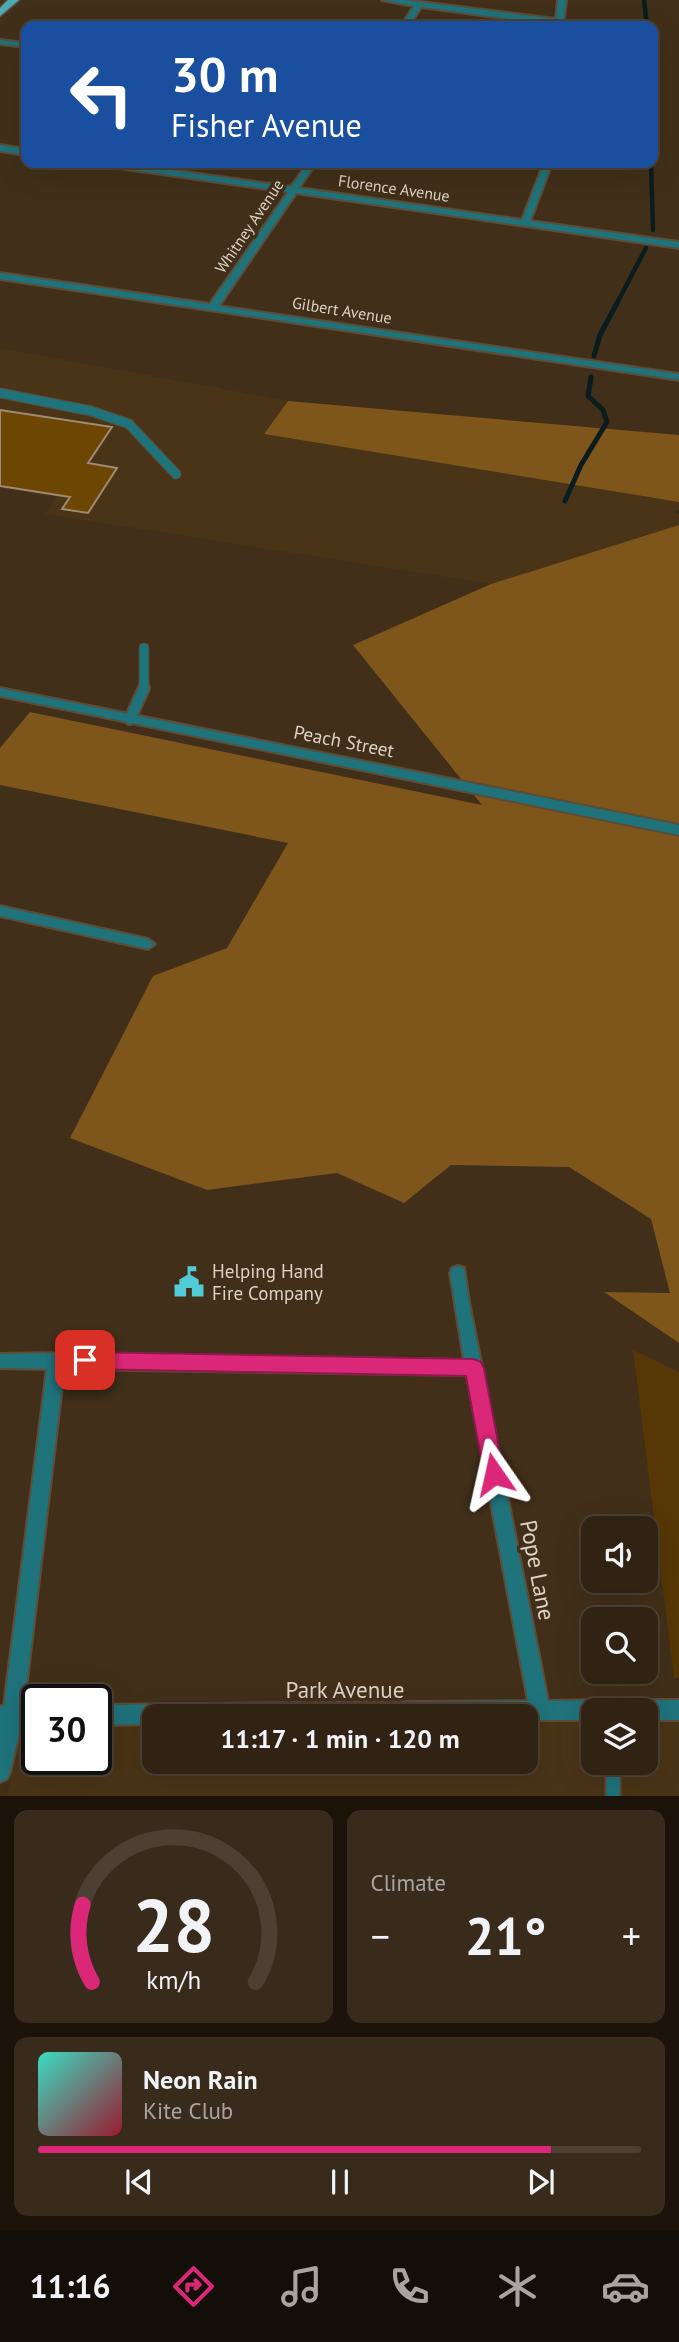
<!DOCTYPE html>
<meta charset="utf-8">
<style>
body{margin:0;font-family:"PT Sans",sans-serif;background:#392b1c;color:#f1f3f6;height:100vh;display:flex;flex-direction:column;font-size:26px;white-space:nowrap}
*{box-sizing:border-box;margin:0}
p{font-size:23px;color:#a8a4a0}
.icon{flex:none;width:38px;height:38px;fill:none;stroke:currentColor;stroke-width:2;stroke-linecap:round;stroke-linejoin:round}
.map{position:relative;height:1796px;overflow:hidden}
.panel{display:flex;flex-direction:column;gap:14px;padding:14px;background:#1b130a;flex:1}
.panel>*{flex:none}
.top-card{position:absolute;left:21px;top:21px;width:637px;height:147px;border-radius:14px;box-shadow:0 7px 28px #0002,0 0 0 2px #4c4033;background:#1a4fa0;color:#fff;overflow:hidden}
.fabs{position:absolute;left:581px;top:1516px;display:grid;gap:14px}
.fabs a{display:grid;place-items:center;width:77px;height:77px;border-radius:14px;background:#312313;box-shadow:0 7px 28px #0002,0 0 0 2px #4c4033;font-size:35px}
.speed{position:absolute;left:21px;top:1684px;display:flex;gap:14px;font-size:35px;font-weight:700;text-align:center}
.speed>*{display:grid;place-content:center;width:91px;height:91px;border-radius:50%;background:#312313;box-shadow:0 7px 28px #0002,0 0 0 2px #4c4033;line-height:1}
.speed .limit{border:4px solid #111;border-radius:10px;background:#fff;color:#111}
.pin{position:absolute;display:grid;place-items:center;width:60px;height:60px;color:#fff;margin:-30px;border-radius:14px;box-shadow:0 4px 10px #0006}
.me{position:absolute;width:77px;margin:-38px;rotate:349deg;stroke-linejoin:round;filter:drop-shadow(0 0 5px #0008)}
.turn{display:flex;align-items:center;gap:24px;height:147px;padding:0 35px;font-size:32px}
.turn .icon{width:91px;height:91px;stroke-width:2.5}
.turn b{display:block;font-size:49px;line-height:60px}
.big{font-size:52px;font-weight:600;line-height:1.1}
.panel .card{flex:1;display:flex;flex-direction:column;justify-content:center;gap:10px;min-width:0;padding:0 24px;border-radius:14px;background:#392b1c}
.panel .dial{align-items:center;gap:0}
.dial svg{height:182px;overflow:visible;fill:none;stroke:#4c4033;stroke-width:7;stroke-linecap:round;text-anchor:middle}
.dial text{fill:#f1f3f6;stroke:none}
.song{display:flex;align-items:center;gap:21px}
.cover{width:84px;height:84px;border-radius:10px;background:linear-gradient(135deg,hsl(170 70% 55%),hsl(350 70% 35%))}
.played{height:7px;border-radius:4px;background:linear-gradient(90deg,#db2777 85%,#4c4033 85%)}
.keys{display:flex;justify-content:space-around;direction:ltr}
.heat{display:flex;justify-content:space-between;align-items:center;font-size:38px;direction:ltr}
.panel .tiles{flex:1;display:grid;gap:14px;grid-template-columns:1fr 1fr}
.card:last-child{grid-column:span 2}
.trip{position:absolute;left:142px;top:1704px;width:396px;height:70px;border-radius:14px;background:#312313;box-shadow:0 7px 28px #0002,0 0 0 2px #4c4033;font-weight:600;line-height:70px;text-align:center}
.menu{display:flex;height:112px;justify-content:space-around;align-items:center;background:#140e08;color:#a8a4a0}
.menu .icon{width:49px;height:49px}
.menu .selected{color:#db2777}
.menu b{font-size:32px;color:#f1f3f6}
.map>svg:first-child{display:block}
.built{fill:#4a3417;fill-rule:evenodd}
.green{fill:#563705}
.forest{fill:#7e551b}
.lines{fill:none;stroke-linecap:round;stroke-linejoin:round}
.stream-far1{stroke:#0b1c1e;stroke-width:4.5}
.stream{stroke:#0b1c1e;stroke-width:5}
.building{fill:#6e4604;stroke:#9f8a72;stroke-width:2}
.lane-far2-casing{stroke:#5d4c38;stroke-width:11}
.lane-far1-casing{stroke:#5d4c38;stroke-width:14}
.lane-casing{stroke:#5d4c38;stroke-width:17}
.street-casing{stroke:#5d4c38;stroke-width:4}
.primary-casing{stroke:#5d4c38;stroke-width:3}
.lane-far2{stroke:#1f737b;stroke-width:9}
.lane-far1{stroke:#1f737b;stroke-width:10}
.lane{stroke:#1f737b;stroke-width:13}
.street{fill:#1f737b;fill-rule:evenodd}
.primary{fill:#4da9b2;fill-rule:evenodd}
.route{fill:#db2777;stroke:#8e194d;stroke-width:2}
.labels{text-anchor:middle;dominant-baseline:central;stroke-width:7;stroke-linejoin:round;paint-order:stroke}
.far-street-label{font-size:16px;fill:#ddd2c5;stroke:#412f19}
.street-label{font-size:19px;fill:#ddd2c5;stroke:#412f19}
.poi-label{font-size:19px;fill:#ddd2c5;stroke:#412f19;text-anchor:start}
.near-street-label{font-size:23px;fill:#ddd2c5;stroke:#412f19}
</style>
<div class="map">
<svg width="679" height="1796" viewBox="0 0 679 1796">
<rect width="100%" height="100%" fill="#412f19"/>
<path class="built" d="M 0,348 L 288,401 L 265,434 L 679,502 L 679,510 L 674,512 L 679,514 L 679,525 L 491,584 L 45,514 L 57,497 L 0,488 Z
M 679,1700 L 679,1796 L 7,1796 L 24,1707 L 37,1707 L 37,1759 L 96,1759 L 96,1706 ZM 593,1710 L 646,1710 L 646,1762 L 593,1762 ZM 154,1717 L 525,1717 L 525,1762 L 154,1762 Z"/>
<path class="green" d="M 633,1350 L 679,1372 L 679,1678 L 674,1678 Z"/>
<path class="forest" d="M 288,401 L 679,435 L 679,502 L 264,434 Z
M 679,525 L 679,1343 L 604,1292 L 670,1293 L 651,1219 L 569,1167 L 451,1165 L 404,1203 L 337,1173 L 207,1190 L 70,1138 L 153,976 L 227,948 L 288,843 L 0,785 L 0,748 L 30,712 L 482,805 L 353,645 L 491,584 Z"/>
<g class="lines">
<path class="stream-far1" d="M 644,0 L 647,26
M 651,163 L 653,230
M 616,305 L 646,248"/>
<path class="stream" d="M 594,356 L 600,335 L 617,303
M 565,501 L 581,465 L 607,422 L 603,410 L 588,396 L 591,377"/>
</g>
<path class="building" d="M 0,410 L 112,427 L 88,463 L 117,468 L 88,513 L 62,509 L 70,497 L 0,486 Z"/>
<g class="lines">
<g class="lane-far2-casing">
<path id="lane-far2" d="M 0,393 L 91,411 L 129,424 L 176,474
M 144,648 L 144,690"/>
</g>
<g class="lane-far1-casing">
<path id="lane-far1" d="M 130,719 L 144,688"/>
</g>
<g class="lane-casing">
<path id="lane" d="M 613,1762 L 613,1796"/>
</g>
<g class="street-casing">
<path id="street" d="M 382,0 L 404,0 L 556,19 L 558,0 L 566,0 L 563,26 L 421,7 L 409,26 L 401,26 L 414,6 Z
M 0,40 L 26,43 L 26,47 L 0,44 Z
M 0,145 L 26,149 L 26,155 L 0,151 Z
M 101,163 L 122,163 L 291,187 L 308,163 L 316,163 L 299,188 L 522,220 L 544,163 L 552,163 L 530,221 L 679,242 L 679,248 L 296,193 L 219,306 L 679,374 L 679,380 L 0,279 L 0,273 L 210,304 L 288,192 L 105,166 Z
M 0,688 L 679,825 L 679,835 L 0,696 Z
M 0,906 L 148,939 L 155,944 L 148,949 L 0,916 Z
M 458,1266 L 464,1268 L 469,1302 L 548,1701 L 593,1700 L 600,1703 L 603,1710 L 593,1710 L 593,1720 L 525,1720 L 525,1717 L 154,1717 L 154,1724 L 96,1725 L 96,1705 L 528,1701 L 467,1375 L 64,1369 L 24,1706 L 37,1705 L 37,1725 L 21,1725 L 10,1772 L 7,1779 L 0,1782 L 0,1706 L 4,1706 L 47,1369 L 0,1368 L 0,1354 L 57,1353 L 62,1354 L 464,1360 L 450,1273 L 452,1268 Z
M 646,1700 L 679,1700 L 679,1720 L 646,1720 L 646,1710 L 636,1710 L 639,1703 Z"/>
</g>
<g class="primary-casing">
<path id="primary" d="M 8,0 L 19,0 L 0,16 L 0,8 Z"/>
</g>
<use href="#lane-far2" class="lane-far2"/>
<use href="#lane-far1" class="lane-far1"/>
<use href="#lane" class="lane"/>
<use href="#street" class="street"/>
<use href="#primary" class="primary"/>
</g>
<path class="route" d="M 85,1352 L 474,1359 L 481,1362 L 484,1368 L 504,1474 L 501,1480 L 494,1483 L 487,1480 L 484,1474 L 466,1376 L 85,1369 L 78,1366 L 75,1360 L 78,1354 Z"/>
<defs>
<g id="civic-bare" transform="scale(2.415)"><path d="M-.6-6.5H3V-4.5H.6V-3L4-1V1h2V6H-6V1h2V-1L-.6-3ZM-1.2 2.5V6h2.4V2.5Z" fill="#52cbd7" stroke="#412f19" stroke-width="2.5" paint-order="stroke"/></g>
</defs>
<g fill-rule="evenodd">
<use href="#civic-bare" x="189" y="1282"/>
</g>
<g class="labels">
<g class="far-street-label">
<text transform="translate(394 188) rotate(8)">Florence Avenue</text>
<text transform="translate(249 226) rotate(-56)">Whitney Avenue</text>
<text transform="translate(342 310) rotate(9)">Gilbert Avenue</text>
</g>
<g class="street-label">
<text transform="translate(344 741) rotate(11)">Peach Street</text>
</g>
<g class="poi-label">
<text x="212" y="1271">Helping Hand<tspan x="212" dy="22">Fire Company</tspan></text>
</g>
<g class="near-street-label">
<text transform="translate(538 1570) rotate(79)">Pope Lane</text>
<text x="345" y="1689">Park Avenue</text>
</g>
</g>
</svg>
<div class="fabs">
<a><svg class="icon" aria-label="sound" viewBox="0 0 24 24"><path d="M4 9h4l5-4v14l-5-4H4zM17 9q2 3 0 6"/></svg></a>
<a><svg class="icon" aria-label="search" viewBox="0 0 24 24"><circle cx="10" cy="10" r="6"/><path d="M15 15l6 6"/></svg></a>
<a><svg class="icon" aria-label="layers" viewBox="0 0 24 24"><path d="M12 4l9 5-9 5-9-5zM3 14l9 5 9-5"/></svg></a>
</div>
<div class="speed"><div class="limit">30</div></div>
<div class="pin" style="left:85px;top:1360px;background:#d93025"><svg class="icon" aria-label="arrive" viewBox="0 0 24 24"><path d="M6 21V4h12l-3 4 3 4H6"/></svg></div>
<svg class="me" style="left:494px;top:1474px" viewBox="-20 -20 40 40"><path d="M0-17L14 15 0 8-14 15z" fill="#db2777" stroke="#fff" stroke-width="4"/></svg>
<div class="trip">11:17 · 1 min · 120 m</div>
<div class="top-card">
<div class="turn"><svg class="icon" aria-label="left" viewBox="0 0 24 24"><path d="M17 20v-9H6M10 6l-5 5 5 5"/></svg><div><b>30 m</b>Fisher Avenue</div></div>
</div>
</div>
<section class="panel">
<div class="tiles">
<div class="card dial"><svg viewBox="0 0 100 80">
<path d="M14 69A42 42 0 1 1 86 69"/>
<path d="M14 69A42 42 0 0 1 10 35" stroke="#db2777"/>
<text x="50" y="56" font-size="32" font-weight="700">28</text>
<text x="50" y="72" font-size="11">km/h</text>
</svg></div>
<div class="card"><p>Climate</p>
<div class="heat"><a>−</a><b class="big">21°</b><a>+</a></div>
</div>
<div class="card">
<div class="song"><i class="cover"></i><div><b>Neon Rain</b><p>Kite Club</p></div></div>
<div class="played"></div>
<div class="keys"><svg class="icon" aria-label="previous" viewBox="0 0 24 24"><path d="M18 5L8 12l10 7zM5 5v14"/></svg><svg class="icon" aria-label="pause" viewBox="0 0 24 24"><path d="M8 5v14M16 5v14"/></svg><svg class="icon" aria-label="next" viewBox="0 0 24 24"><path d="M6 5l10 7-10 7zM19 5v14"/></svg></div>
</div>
</div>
</section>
<nav class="menu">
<b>11:16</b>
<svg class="icon selected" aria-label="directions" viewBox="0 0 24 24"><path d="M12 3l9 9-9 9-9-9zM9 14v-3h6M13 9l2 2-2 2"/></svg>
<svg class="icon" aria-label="music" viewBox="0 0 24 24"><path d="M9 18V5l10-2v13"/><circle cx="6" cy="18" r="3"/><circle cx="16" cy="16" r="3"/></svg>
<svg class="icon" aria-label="phone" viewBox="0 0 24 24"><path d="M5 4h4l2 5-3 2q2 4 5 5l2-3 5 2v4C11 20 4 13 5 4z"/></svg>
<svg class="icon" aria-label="climate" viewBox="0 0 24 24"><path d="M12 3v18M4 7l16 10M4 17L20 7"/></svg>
<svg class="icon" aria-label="car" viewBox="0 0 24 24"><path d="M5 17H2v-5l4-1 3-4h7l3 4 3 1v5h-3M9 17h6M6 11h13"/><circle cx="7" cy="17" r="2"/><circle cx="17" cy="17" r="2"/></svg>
</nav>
